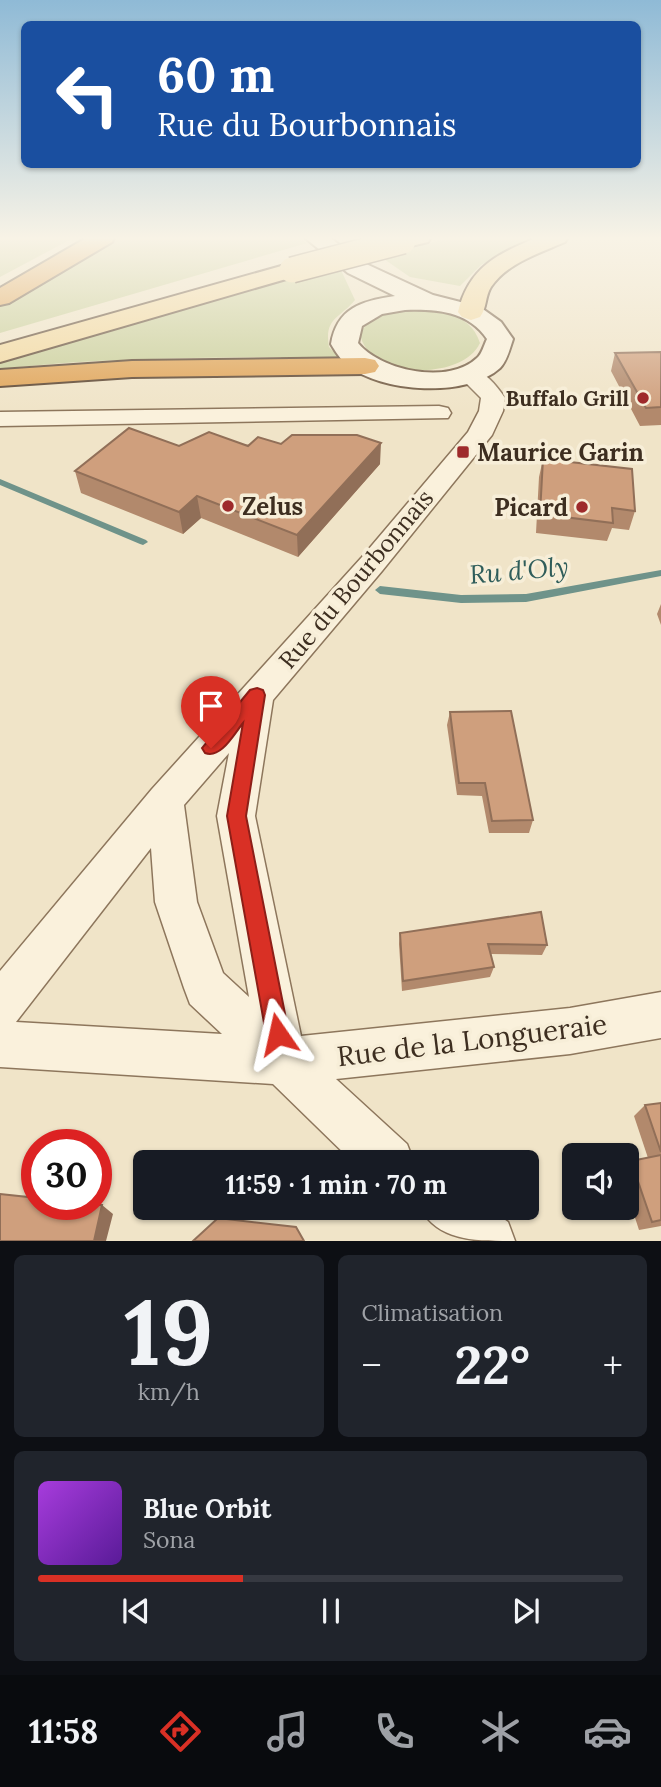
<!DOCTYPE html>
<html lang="fr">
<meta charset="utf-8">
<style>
body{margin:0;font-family:Lora,serif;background:#20242c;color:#f1f3f6;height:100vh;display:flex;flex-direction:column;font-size:26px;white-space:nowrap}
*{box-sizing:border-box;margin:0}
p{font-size:23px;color:#9ea1a6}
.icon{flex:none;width:38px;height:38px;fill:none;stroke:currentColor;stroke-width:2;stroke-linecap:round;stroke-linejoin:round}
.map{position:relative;height:1241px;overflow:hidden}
.side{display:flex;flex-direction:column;gap:14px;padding:14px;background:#0d0f14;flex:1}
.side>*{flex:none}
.hud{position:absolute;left:21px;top:21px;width:620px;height:147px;border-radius:10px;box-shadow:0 2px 5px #0004;background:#1a4fa0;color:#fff;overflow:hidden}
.tools{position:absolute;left:562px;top:1143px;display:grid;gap:14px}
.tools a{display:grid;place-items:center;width:77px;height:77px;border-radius:10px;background:#171b24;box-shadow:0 2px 5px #0004;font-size:35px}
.speed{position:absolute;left:21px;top:1129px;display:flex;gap:14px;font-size:35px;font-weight:700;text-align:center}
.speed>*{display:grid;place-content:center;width:91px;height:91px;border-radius:50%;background:#171b24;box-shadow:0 2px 5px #0004;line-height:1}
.speed .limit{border:10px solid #d22;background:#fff;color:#111}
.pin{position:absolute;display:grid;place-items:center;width:60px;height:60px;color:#fff;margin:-72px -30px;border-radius:50% 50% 50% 0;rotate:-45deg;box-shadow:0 0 7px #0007}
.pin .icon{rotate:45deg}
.me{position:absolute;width:77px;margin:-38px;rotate:349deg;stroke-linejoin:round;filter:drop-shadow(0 0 5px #0008)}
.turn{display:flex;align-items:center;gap:24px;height:147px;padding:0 21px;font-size:32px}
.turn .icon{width:91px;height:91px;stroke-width:2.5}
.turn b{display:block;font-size:49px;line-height:60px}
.big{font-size:52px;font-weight:700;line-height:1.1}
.side .tile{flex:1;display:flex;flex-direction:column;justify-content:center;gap:10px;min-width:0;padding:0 24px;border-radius:10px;background:#20242c}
.side .dial{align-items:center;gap:0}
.dial b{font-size:91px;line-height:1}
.song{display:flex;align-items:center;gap:21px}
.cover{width:84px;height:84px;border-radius:10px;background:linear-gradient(135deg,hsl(280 70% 55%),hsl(270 70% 35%))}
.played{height:7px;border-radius:4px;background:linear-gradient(90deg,#d93025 35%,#363941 35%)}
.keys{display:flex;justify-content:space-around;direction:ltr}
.heat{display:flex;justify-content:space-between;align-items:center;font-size:38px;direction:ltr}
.side .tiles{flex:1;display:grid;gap:14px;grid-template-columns:1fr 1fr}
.tile:last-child{grid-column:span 2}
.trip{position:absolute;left:133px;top:1150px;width:406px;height:70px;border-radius:10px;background:#171b24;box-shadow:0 2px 5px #0004;font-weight:700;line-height:70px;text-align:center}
.menu{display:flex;height:112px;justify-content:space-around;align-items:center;background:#090b0e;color:#9ea1a6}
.menu .icon{width:49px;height:49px}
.menu .on{color:#d93025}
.menu b{font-size:32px;color:#f1f3f6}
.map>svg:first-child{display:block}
.green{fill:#c9cf9b}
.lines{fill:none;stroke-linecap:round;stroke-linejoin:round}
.stream{fill:#6f938a;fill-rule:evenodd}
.street-casing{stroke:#8d765c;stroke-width:3}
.secondary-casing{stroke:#6f573f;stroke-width:4}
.primary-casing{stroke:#5b4430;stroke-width:4}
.highway-casing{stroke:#5b4430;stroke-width:4}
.street{fill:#faf1dc;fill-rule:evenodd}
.secondary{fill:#faf1dc;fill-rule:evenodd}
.primary{fill:#f3d9a0;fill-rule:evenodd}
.highway{fill:#e0a458;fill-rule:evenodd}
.primary-bridge-casing{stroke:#5b4430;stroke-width:28;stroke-linecap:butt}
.primary-bridge{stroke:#f3d9a0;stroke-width:25}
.wall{fill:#b2896c}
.shaded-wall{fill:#916f58}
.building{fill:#cf9f7d;stroke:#916f58;stroke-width:2}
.route{fill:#d93025;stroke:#8d1f18;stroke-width:2}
.poi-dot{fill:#9e2a2b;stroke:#f7eed8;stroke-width:2.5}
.labels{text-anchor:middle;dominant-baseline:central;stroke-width:7;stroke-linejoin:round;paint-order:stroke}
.far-poi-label{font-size:21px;font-weight:bold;fill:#3d2e20;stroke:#f7eed8;text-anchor:end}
.poi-label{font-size:24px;font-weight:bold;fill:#3d2e20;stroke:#f7eed8;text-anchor:start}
.street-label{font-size:24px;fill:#3d2e20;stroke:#f7eed8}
.water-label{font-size:26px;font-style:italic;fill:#2f5d5a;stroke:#f7eed8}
.near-street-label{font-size:28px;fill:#3d2e20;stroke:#f7eed8}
</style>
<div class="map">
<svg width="661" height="1241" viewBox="0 0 661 1241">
<rect width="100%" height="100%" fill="#f0e4c8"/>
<path class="green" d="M 75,237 L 0,277 L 0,238 Z
M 115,237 L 298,237 L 307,243 L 0,333 L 0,306 Z
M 452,237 L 530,237 L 481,265 L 460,286 L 410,277 L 381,257 Z
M 340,268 L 355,300 C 339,319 324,318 329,347 L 339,357 L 282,359 L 281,357 C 187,358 94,358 0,369 L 0,362 L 299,277 Z
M 402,309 C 431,309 470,310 480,343 C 462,382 366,379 360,333 C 371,317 384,313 402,309 Z"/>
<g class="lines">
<path class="stream" d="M 0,479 L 146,540 L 148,542 L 143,545 L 140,544 L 0,485 Z
M 661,570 L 661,576 L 526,602 L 461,603 L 380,594 L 375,590 L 380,586 L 461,595 L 526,594 Z"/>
<g class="street-casing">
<path id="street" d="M 469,367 C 485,371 496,385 505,398 L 503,411 L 492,435 L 382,571 L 273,700 L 255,816 L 301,1036 L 570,1008 L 661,992 L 661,1038 L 570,1054 L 336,1079 L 407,1144 L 414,1162 L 353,1162 L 273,1084 L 0,1067 L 0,971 L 152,789 L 362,557 L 468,432 L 479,411 L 481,398 L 457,374 L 461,369 ZM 229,753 L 217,816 L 249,997 L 223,973 L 197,902 L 184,805 ZM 151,848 L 155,902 L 184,988 L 190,1004 L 222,1034 L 16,1022 Z
M 439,406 L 448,408 L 451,413 L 448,418 L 0,426 L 0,412 Z
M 420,1208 L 488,1208 L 508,1222 L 515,1241 C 473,1241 439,1241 420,1208 Z"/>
</g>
<g class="secondary-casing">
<path id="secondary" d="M 304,237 L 329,237 L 364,263 L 433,295 L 480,307 L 501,322 L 513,339 C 510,348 507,361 500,368 C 467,398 382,393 347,365 C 341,360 335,351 331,344 C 337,308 361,301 395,296 L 348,273 ZM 405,310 C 436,309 468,311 487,339 C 484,345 482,354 477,358 C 449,385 381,371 358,343 L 362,326 L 382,314 Z"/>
</g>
<g class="primary-casing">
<path id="primary" d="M 394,237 L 431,237 L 428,242 L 403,248 L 395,246 L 392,241 Z
M 538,237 L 568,237 L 565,242 C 540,253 507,263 491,287 C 485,296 487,308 480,317 L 471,320 L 462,317 L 458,312 C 469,267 497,254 538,237 Z
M 292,263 L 300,265 L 304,270 L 300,275 L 0,362 L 0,345 Z"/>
</g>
<g class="highway-casing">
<path id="highway" d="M 88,237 L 115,237 L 112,242 L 9,303 L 0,305 L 0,288 Z
M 365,358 L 375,360 L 379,366 L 375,372 L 365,374 L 132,377 L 0,386 L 0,370 L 132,361 Z"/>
</g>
<use href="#street" class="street"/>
<use href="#secondary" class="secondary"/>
<use href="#primary" class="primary"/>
<use href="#highway" class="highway"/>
<g class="primary-bridge-casing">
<path id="primary-bridge" d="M 292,270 L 403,241"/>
</g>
<use href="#primary-bridge" class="primary-bridge"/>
</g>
<path class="wall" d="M 661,352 L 661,425 L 640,426 L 611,371 L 615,353 Z
M 281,444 L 380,464 L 298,557 L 201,518 L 183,534 L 81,493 L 75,471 L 179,446 Z
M 543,459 L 635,511 L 629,530 L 612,528 L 607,541 L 536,533 L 539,477 Z
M 661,604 L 661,625 L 657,614 Z
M 450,712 L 533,820 L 529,833 L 489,833 L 482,796 L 457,795 L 447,725 Z
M 400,933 L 547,945 L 542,955 L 491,954 L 494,967 L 490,977 L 402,991 L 399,944 Z
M 661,1103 L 661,1226 L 639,1230 L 626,1190 L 626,1164 L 631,1161 L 648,1158 L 634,1116 L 645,1105 Z"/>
<path class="shaded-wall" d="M 381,443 L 380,464 L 298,557 L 297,535 Z
M 197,496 L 201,518 L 183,534 L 179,512 Z
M 102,1205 L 113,1214 L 106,1241 L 94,1241 Z"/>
<path class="building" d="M 661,352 L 661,407 L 646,408 L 615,353 Z
M 129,428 L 179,446 L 209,432 L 248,446 L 258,437 L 281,444 L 292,435 L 357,435 L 381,443 L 297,535 L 197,496 L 179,512 L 75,471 Z
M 543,459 L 632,469 L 635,511 L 612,508 L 613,523 L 540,514 Z
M 511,711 L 533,820 L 492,821 L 485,783 L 459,783 L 450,712 Z
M 541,912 L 547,945 L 488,944 L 494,967 L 403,981 L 400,933 Z
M 661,1103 L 661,1152 L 645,1105 Z
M 661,1155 L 661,1220 L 652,1222 L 631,1161 Z
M 0,1194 L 37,1198 L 37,1204 L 102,1205 L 94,1241 L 0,1241 Z
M 218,1218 L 296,1227 L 304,1241 L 193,1241 Z"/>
<linearGradient id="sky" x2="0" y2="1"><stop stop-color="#8fbad6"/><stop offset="0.58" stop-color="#f8f3e6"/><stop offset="1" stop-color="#f8f3e6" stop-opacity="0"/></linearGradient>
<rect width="661" height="411" fill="url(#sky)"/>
<path class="route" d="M 257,688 L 263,690 L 265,695 L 246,816 L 289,1034 L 286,1042 L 278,1046 L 270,1042 L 266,1034 L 227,816 L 243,723 C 234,734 221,759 205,753 L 202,748 L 250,690 Z"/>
<g class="poi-dot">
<circle cx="643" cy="398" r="7"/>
<rect x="456" y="445" width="14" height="14" rx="3.5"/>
<circle cx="228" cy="506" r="7"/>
<circle cx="582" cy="507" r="7"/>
</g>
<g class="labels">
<g class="far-poi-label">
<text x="629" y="398">Buffalo Grill</text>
</g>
<g class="poi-label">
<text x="477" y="452">Maurice Garin</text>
<text x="242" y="506">Zelus</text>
<text x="568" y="507" text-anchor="end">Picard</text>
</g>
<g class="street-label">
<text transform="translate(356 579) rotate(-50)">Rue du Bourbonnais</text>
</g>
<g class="water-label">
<text transform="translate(519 570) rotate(-5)">Ru d'Oly</text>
</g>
<g class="near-street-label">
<text transform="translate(472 1040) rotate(-7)">Rue de la Longueraie</text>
</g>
</g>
</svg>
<div class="tools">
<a><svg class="icon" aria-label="sound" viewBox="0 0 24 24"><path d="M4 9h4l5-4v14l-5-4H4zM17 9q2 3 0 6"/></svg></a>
</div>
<div class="speed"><div class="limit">30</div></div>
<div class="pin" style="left:211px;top:748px;background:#d93025"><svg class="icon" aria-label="arrive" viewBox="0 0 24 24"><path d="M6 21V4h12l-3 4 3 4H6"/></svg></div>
<svg class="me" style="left:278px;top:1034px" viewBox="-20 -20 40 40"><path d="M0-17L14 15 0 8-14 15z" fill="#d93025" stroke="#fff" stroke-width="4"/></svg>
<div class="trip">11:59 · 1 min · 70 m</div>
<div class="hud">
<div class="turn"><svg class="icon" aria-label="left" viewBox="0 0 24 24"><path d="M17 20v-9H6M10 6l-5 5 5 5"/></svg><div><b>60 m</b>Rue du Bourbonnais</div></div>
</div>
</div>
<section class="side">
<div class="tiles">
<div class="tile dial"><b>19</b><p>km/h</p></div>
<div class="tile"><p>Climatisation</p>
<div class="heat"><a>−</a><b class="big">22°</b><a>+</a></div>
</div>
<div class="tile">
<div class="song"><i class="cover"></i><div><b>Blue Orbit</b><p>Sona</p></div></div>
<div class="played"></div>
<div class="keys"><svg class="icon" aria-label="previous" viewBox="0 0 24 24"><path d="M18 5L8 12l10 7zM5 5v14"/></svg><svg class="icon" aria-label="pause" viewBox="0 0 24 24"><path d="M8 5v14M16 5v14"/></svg><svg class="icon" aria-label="next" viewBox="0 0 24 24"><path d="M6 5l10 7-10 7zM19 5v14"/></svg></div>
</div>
</div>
</section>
<nav class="menu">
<b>11:58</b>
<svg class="icon on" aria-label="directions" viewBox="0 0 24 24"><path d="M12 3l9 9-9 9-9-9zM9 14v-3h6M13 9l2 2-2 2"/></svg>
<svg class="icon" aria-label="music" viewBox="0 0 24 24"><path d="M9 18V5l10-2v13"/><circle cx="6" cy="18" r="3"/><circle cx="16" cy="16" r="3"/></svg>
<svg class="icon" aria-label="phone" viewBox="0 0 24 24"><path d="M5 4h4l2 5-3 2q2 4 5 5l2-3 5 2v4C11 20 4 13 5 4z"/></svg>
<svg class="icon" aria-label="climate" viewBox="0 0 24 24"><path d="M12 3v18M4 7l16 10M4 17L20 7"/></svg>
<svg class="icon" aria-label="car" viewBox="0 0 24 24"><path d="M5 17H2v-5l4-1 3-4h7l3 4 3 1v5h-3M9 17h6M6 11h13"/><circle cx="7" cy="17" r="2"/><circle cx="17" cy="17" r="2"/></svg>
</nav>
